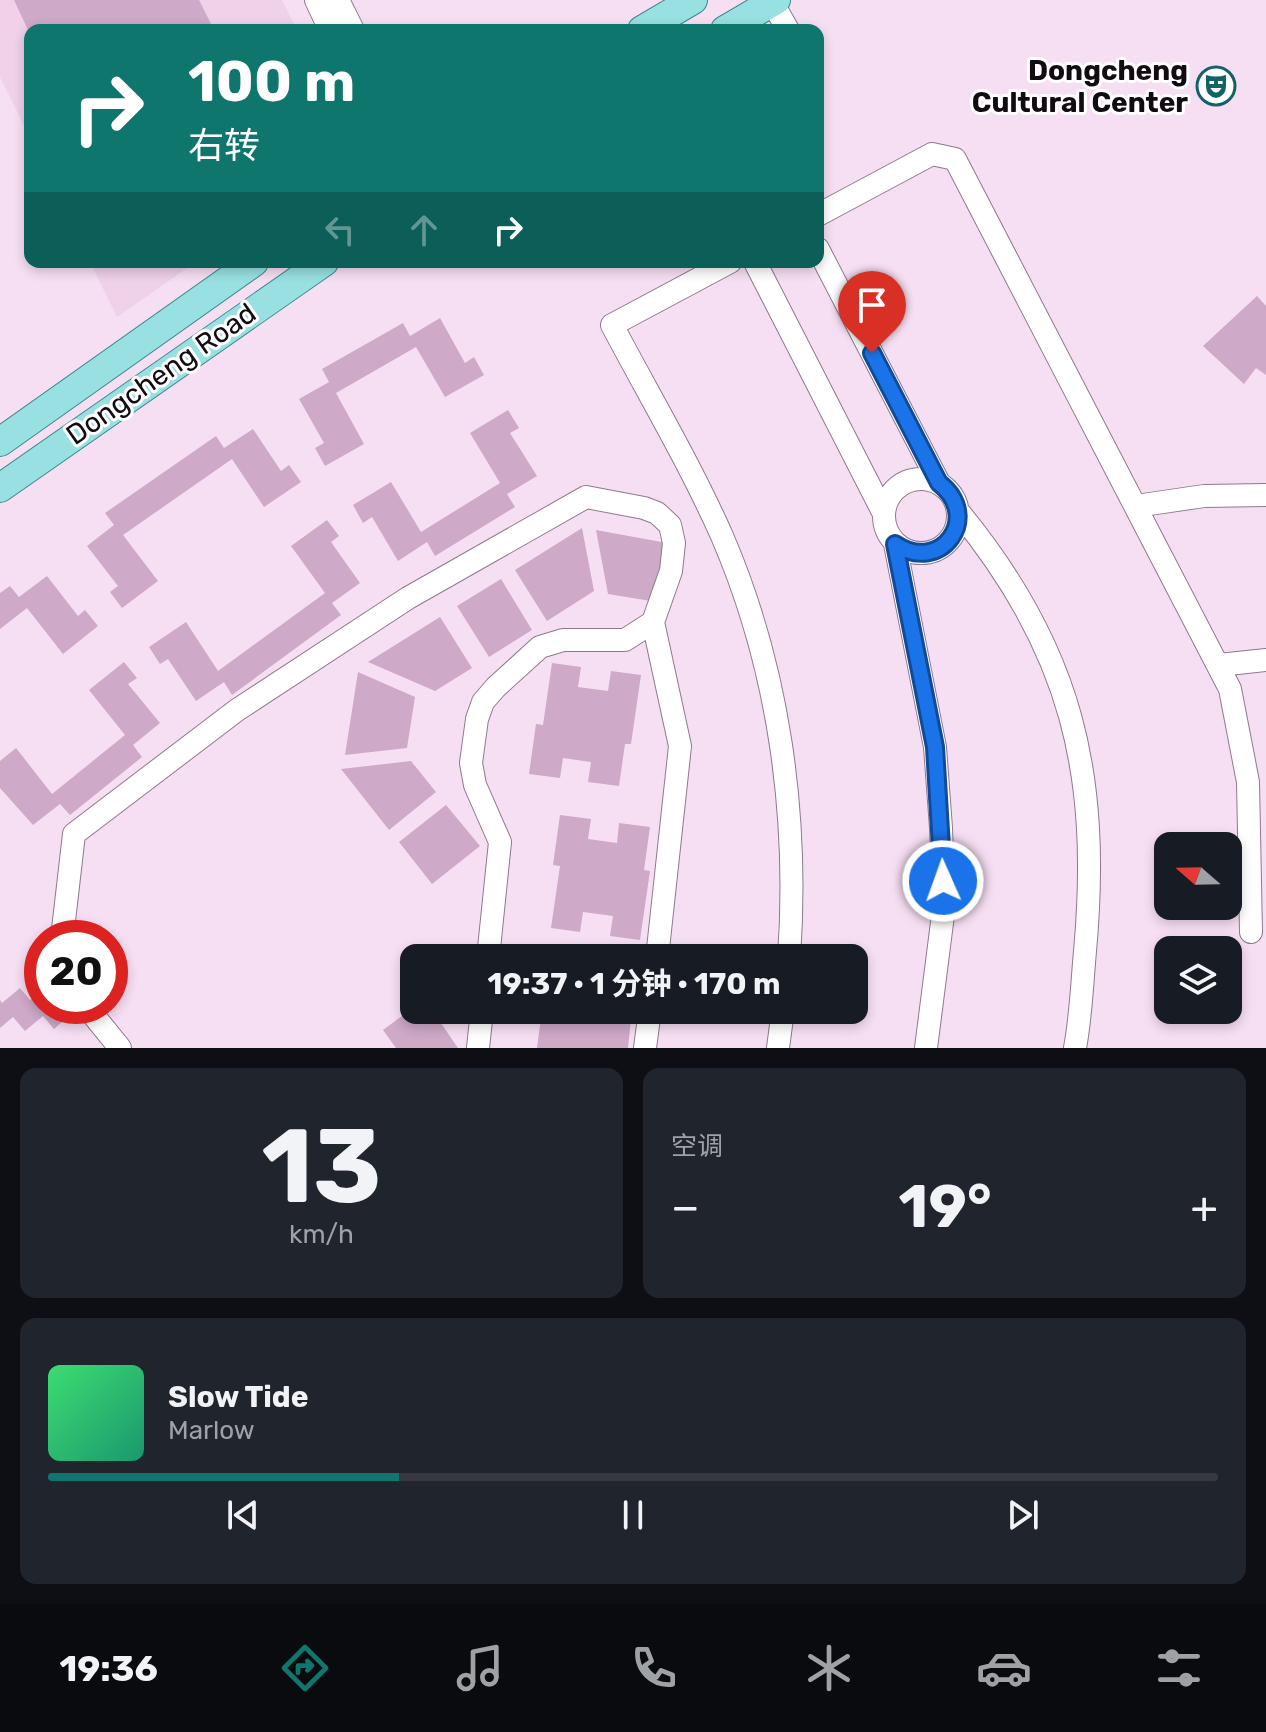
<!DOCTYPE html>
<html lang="zh">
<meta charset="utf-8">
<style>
body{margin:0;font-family:Rubik,"Noto Sans SC",sans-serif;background:#20242c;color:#f1f3f6;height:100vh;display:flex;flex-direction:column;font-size:30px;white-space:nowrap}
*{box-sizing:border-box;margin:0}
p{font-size:26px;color:#9ea1a6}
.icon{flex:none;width:44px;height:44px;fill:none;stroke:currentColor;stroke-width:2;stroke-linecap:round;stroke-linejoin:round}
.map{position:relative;height:1048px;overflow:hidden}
.details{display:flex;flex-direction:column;gap:20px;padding:20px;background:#0d0f14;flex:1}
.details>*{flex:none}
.top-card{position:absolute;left:24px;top:24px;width:800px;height:244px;border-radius:16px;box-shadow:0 4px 12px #0003;background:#0f766e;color:#fff;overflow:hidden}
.needle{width:52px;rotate:290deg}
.controls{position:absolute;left:1154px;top:832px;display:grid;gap:16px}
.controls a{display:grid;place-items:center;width:88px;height:88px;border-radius:16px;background:#171b24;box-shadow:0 4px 12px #0003;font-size:40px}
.speed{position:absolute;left:24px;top:920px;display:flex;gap:16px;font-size:40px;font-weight:700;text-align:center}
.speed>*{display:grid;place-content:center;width:104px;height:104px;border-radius:50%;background:#171b24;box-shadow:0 4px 12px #0003;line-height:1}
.speed .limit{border:12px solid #d22;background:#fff;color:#111}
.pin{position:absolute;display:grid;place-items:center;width:68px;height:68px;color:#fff;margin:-82px -34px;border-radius:50% 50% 50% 0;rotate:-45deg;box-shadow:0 0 8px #0007}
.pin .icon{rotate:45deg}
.me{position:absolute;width:88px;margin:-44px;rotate:358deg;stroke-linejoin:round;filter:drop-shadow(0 0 6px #0008)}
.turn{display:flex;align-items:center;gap:28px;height:168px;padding:0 32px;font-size:36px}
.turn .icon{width:104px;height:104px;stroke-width:2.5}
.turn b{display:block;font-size:56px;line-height:68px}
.lanes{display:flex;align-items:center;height:76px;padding:0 32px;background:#0003;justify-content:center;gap:40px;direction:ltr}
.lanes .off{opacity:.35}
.big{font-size:60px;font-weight:700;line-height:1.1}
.details .tile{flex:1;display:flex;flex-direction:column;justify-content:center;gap:12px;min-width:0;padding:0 28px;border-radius:16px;background:#20242c}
.details .dial{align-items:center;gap:0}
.dial b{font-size:104px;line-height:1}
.song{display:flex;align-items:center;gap:24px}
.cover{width:96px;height:96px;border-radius:12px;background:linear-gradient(135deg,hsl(140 70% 55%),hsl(160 70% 35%))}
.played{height:8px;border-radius:4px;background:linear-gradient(90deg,#0f766e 30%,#363941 30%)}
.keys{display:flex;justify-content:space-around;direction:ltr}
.heat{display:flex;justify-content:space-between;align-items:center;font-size:44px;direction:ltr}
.details .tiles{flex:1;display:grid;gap:20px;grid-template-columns:1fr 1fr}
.tile:last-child{grid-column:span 2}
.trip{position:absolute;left:400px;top:944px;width:468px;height:80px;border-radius:16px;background:#171b24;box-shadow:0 4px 12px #0003;font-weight:700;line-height:80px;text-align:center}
.tab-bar{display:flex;height:128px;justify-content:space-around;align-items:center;background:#090b0e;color:#9ea1a6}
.tab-bar .icon{width:56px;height:56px}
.tab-bar .on{color:#0f766e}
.tab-bar b{font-size:36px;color:#f1f3f6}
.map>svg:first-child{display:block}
.built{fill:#efd1ea}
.building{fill:#cea9c8}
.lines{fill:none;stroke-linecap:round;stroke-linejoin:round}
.minor-casing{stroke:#8e798b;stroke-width:24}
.major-casing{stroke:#3d888d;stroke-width:30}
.minor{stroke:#fff;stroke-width:22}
.major{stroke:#98e0e2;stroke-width:28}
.route-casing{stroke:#114b97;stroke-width:20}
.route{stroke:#1a73e8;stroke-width:14}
.labels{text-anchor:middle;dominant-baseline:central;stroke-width:6;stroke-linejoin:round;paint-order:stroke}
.poi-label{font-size:28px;font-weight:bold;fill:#130b12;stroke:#fff;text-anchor:end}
.street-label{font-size:28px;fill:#130b12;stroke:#fff}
</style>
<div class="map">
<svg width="1266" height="1048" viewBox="0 0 1266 1048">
<rect width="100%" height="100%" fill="#f7dff3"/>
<path class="built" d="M 0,0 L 282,0 L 297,30 L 30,30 L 30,138 L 0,77 Z
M 90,262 L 196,262 L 117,317 Z"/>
<path class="building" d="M 14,0 L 199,0 L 214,30 L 28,30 Z
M 1257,296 L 1266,306 L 1266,375 L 1256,368 L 1244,384 L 1203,346 Z
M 440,318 L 465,363 L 474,357 L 484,375 L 445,397 L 416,347 L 336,393 L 364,444 L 325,466 L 315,448 L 324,443 L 299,399 L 329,382 L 322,369 L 403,323 L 410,336 Z
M 508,410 L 519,428 L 510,433 L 537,476 L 507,494 L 515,507 L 435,556 L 427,542 L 398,561 L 372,517 L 363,523 L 353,505 L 391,482 L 421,532 L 500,483 L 470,433 Z
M 253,429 L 281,471 L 289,465 L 301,482 L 264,507 L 232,459 L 123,535 L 158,581 L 122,608 L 110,592 L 118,586 L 87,546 L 114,525 L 105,513 L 216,436 L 224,448 Z
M 327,520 L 339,536 L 331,542 L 360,583 L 332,603 L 341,615 L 232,695 L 224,682 L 196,701 L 168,659 L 160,664 L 149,647 L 186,622 L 218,671 L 325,593 L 291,546 Z
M 582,528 L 594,591 L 547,621 L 515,570 Z
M 596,530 L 667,543 L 657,602 L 608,594 Z
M 47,576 L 78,616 L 85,610 L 98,626 L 63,654 L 27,608 L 0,629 L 0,593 L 10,586 L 19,597 Z
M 501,579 L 532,630 L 489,657 L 457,606 Z
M 440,617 L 472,668 L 435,691 L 368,662 Z
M 124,662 L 137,678 L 128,684 L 160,723 L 133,745 L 142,757 L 70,815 L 60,804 L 33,825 L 0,788 L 0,761 L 16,748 L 52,794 L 125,735 L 89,690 Z
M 552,663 L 581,667 L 578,687 L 608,691 L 611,671 L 641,675 L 631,744 L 625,744 L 619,786 L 588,782 L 591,762 L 563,758 L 560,778 L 529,774 L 536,724 L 543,725 Z
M 358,672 L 415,697 L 407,748 L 345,755 Z
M 411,761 L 436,792 L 389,830 L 341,769 Z
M 446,805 L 480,846 L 432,884 L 399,842 Z
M 560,815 L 591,819 L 588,839 L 617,843 L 619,823 L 650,827 L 644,870 L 650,871 L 640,940 L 610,936 L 613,916 L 583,912 L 580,932 L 551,928 L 560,866 L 553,865 Z
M 20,988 L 30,1000 L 42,990 L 42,1006 L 66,1006 L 72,1013 L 54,1029 L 43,1016 L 25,1031 L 13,1017 L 0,1028 L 0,1000 L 2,1003 Z
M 414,1007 L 432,1010 L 458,1048 L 396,1048 L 383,1030 Z
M 542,1010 L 572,1010 L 570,1020 L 601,1024 L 602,1010 L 632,1010 L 628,1048 L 537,1048 Z"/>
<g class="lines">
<g class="minor-casing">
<path id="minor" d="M 316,0 L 330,30
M 338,0 L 353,30
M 772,2 L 788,30
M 818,215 L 932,154 L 955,159 L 1230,689 L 1248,782 L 1251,932
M 818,249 L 939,483
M 730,262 L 612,325 C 649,395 690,464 722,536 C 779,668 799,815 789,958
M 755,262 L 883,512
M884 516a37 37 0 1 1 74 0a37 37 0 1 1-74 0Z
M 1136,506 L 1204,496 L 1266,495
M 958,511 C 1072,649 1101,775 1085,951 C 1082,984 1081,1016 1075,1048
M 895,544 L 935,747 L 941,828 L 944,907 L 926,1048
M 653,622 L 680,746 L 657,958
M 1219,665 L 1266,660
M 62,938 L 74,834 L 237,710 L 408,598 L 586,497 L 644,508 L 657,513 L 670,525 L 674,543 L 671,571 L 653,622 L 625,640 L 563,640 L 540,647 L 496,687 L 483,702 L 477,719 L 471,763 L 475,785 L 500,842 L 488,958
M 86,1006 L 120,1048
M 478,1048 L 482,1010
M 645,1048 L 650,1010
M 778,1048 L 783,1010"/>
</g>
<g class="major-casing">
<path id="major" d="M 642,30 L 693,0
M 725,30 L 776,0
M 0,442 L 254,262
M 0,488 L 324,262"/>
</g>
<use href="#minor" class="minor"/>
<use href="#major" class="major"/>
</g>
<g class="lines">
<g class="route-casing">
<path id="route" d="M 872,353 L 939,483 C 983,517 941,575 895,544 L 935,747 L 943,881"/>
</g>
<use href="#route" class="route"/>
</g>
<defs>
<g id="theatre-ring" transform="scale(2)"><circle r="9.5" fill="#fff" stroke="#136366" stroke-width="1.5"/><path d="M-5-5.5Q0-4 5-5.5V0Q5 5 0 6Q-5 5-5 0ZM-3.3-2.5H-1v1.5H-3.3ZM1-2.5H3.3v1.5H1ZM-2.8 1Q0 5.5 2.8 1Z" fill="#136366"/></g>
</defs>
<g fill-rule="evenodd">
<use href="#theatre-ring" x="1216" y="86"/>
</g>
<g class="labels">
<g class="poi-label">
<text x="1188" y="70">Dongcheng<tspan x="1188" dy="32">Cultural Center</tspan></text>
</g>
<g class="street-label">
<text transform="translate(161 374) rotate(-35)">Dongcheng Road</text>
</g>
</g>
</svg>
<div class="controls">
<a><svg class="needle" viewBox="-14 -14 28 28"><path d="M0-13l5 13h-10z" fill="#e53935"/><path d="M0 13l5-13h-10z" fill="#9ea1a6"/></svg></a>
<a><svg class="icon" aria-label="layers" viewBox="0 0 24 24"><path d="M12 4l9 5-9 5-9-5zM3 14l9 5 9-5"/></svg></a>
</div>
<div class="speed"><div class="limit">20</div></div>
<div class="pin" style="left:872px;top:353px;background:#d93025"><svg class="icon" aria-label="arrive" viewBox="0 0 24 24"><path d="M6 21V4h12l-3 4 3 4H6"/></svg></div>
<svg class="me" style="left:943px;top:881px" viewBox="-20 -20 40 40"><circle r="17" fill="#1a73e8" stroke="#fff" stroke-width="3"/><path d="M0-11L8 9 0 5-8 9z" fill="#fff"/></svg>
<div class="trip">19:37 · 1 分钟 · 170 m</div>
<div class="top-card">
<div class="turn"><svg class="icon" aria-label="right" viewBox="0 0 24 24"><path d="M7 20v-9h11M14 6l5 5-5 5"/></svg><div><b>100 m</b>右转</div></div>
<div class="lanes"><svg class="icon off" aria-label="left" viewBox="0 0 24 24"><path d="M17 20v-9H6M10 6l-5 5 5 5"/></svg><svg class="icon off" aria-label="ahead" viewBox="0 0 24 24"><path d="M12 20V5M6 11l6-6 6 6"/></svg><svg class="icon" aria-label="right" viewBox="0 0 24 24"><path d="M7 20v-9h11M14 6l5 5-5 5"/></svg></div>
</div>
</div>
<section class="details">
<div class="tiles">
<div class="tile dial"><b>13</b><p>km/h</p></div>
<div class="tile"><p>空调</p>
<div class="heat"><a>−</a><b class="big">19°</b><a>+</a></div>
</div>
<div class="tile">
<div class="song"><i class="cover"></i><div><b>Slow Tide</b><p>Marlow</p></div></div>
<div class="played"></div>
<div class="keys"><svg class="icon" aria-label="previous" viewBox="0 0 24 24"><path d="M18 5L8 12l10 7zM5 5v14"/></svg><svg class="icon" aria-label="pause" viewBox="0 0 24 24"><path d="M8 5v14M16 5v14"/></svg><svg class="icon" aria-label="next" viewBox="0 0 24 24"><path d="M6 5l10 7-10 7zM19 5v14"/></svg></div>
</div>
</div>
</section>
<nav class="tab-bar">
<b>19:36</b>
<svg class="icon on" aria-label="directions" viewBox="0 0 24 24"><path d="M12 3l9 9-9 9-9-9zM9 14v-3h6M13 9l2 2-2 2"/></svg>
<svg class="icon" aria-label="music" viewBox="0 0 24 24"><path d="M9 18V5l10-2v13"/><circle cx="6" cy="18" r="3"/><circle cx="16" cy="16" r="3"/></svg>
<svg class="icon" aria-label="phone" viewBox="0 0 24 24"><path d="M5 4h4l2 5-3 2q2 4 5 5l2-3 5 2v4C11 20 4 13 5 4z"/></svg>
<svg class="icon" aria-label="climate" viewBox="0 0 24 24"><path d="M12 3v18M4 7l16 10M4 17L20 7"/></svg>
<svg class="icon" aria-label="car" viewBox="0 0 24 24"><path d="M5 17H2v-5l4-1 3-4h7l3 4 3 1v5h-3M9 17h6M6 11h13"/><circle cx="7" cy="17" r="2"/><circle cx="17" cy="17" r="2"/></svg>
<svg class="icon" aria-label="filters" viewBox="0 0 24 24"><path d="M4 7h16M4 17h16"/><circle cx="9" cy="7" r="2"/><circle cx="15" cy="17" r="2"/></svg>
</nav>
